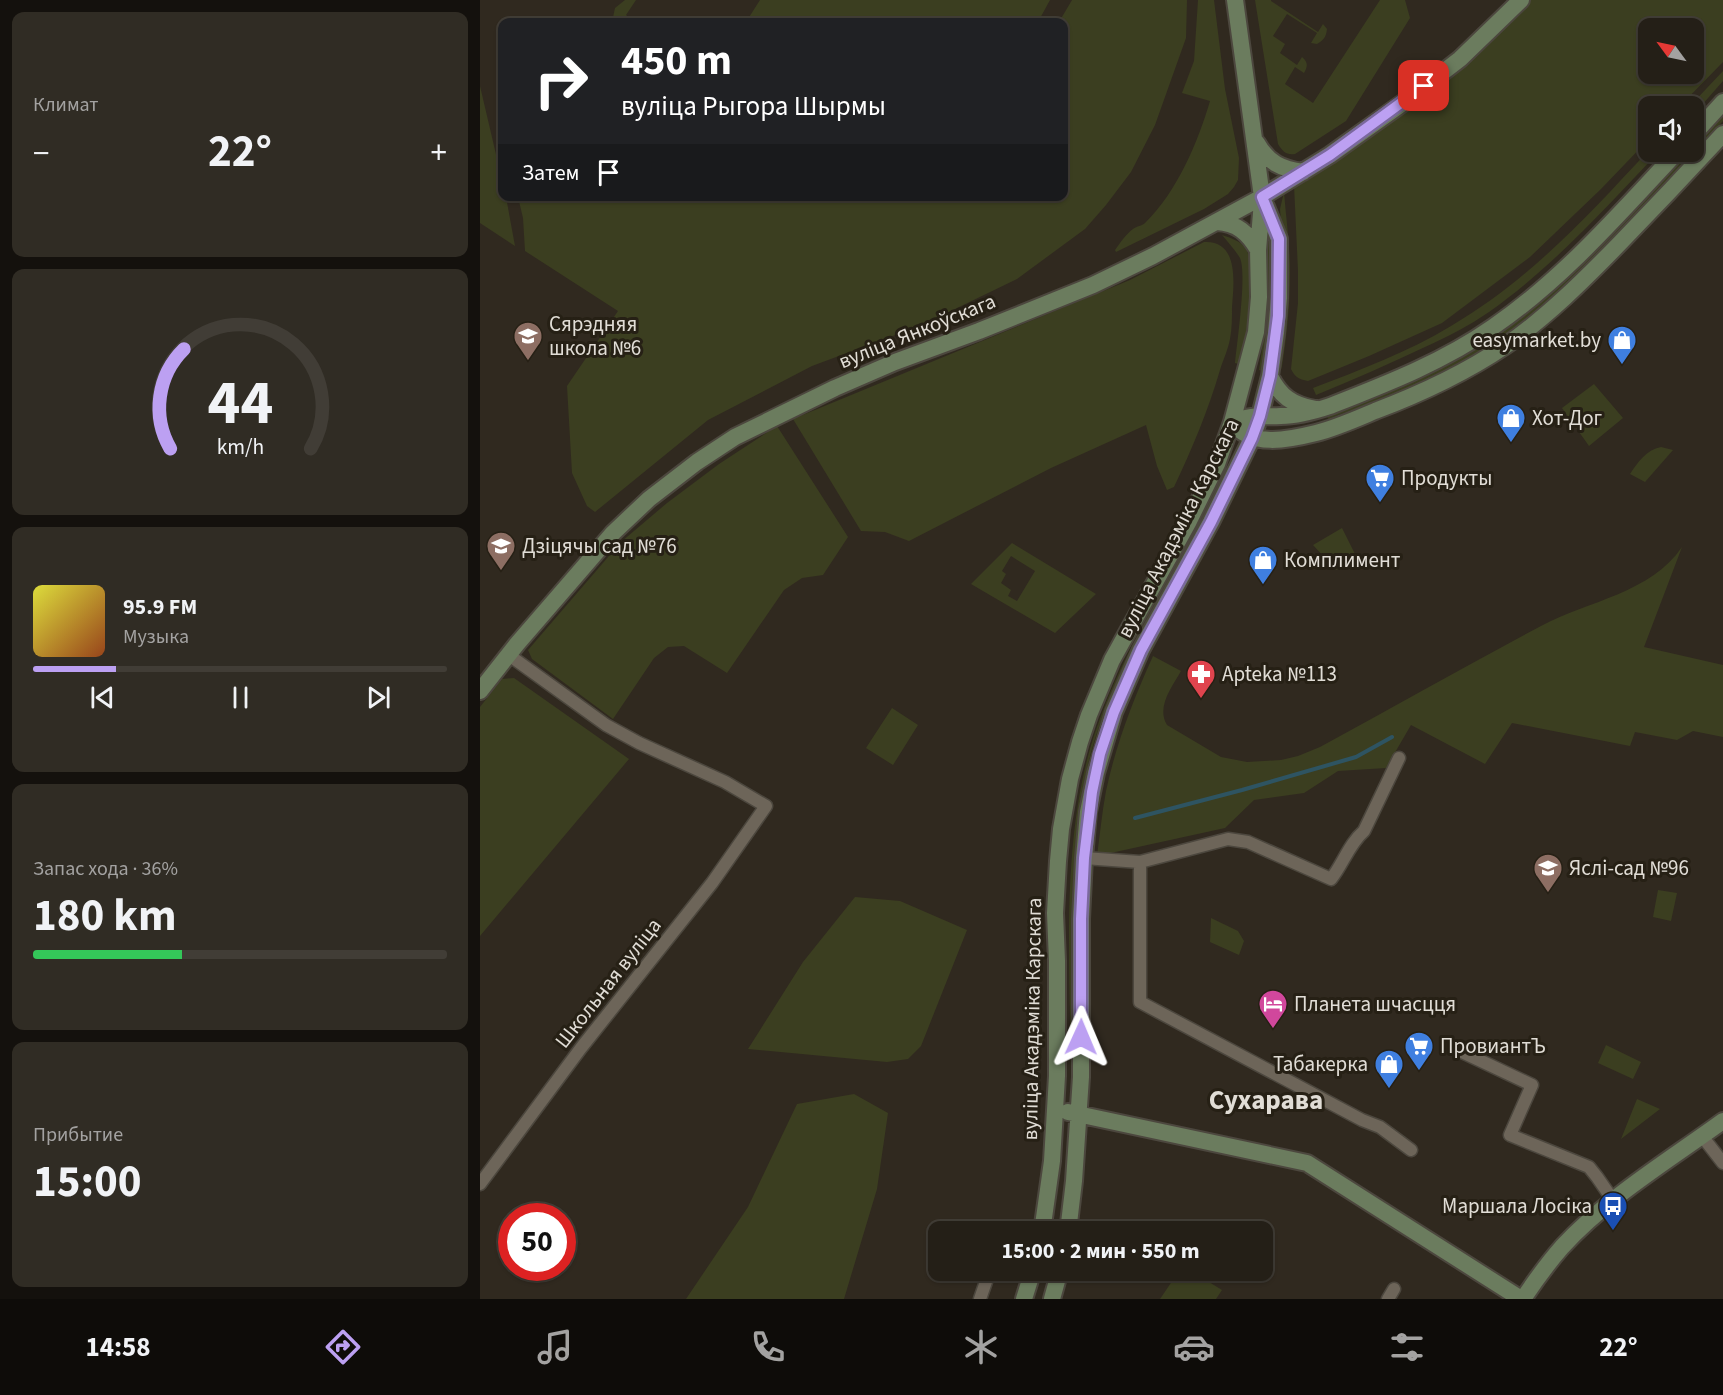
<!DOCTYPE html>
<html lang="ru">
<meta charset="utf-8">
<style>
body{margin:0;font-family:"Source Sans 3",sans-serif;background:#302c24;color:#f1f3f6;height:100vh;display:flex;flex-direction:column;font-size:22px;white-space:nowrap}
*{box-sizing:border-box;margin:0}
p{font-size:20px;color:#a3a2a1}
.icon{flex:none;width:33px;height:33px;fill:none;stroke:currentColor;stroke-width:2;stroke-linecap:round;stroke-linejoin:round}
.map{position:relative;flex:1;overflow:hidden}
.side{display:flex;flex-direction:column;gap:12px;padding:12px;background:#14110d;width:480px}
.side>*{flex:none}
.banner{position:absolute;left:18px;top:18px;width:570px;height:183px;border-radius:12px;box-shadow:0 2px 4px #0004,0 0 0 2px #413d36;background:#202124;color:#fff;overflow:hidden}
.needle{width:39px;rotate:303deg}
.tools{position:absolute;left:1158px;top:18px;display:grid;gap:12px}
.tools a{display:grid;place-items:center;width:66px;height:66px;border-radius:12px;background:#241f17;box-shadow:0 2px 4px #0004,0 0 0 2px #413d36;font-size:30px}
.speed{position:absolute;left:18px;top:1203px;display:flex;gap:12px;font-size:30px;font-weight:700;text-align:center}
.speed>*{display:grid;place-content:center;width:78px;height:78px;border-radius:50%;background:#241f17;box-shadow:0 2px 4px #0004,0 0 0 2px #413d36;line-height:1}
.speed .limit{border:9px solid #d22;background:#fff;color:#111}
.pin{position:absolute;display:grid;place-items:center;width:51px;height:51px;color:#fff;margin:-26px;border-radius:12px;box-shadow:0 3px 9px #0006}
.me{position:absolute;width:66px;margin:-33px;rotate:1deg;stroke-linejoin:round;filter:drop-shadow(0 0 4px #0008)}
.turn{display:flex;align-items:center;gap:21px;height:126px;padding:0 24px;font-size:27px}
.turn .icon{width:78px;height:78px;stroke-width:2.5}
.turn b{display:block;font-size:42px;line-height:51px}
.then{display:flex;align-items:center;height:57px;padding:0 24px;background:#0003;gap:12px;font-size:22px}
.big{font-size:45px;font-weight:700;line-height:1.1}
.side .card{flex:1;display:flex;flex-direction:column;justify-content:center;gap:9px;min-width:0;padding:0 21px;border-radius:12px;background:#302c24}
.side .dial{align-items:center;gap:0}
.dial svg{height:156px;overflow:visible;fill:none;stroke:#413d36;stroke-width:7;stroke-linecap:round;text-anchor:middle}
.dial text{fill:#f1f3f6;stroke:none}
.song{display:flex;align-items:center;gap:18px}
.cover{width:72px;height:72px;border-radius:9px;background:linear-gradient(135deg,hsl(60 70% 55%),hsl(20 70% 35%))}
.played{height:6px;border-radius:3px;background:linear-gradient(90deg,#bca0f2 20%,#413d36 20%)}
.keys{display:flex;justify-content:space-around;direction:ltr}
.heat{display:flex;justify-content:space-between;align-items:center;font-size:33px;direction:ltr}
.charge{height:9px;border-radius:4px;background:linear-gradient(90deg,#34c759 36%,#413d36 0)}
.trip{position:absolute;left:448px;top:1221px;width:345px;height:60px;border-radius:12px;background:#241f17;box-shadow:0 2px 4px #0004,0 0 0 2px #413d36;font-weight:700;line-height:60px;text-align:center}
.tabs{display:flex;height:96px;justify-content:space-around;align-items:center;background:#0e0c09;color:#a3a2a1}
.tabs .icon{width:42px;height:42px}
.tabs .on{color:#bca0f2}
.tabs b{font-size:27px;color:#f1f3f6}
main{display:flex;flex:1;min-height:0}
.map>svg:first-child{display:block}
.green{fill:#3b3e20;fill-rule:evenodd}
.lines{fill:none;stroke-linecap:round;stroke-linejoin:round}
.stream{stroke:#2e5462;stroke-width:4}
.street-casing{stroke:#4c473e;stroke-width:15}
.secondary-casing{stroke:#4c473e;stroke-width:20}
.street{stroke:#6d6559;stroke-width:12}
.secondary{stroke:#6b7c5e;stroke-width:16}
.route-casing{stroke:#7a689d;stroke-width:15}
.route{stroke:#bca0f2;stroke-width:10}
.labels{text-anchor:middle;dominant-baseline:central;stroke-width:6;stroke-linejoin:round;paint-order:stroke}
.poi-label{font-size:21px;fill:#e1ddd6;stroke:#262015;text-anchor:start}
.street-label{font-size:21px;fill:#e1ddd6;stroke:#262015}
.district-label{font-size:27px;font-weight:bold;fill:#e1ddd6;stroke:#262015}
</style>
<main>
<section class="side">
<div class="card"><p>Климат</p>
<div class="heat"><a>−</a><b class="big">22°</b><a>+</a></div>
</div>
<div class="card dial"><svg viewBox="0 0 100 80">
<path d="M14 69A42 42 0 1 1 86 69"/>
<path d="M14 69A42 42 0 0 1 21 18" stroke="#bca0f2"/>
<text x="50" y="56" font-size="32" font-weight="700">44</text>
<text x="50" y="72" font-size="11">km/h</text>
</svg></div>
<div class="card">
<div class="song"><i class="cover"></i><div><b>95.9 FM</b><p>Музыка</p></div></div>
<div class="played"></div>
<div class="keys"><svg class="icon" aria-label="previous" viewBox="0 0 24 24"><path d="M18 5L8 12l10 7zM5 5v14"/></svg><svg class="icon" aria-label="pause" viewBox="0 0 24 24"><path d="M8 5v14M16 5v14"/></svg><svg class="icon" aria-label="next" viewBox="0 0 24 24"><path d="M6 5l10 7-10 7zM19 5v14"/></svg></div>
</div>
<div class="card"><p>Запас хода · 36%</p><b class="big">180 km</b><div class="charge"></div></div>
<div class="card"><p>Прибытие</p><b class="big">15:00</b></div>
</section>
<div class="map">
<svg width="1243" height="1299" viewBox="0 0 1243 1299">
<rect width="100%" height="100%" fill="#30291f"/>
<path class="green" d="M 145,0 L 156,0 L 146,15 L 155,22 L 132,22 L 135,8 Z
M 280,0 L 570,0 L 558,22 L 266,22 Z
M 592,0 L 707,0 L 706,38 L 675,125 L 651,172 L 626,205 L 605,229 L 537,279 L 442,325 L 332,366 L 228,420 L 115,512 L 107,506 L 92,473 L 87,386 L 138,311 L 45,251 L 43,218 L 38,197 L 584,196 L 584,22 L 579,22 Z
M 718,0 L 734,0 L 745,89 L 759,158 L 758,180 L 754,187 L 748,194 L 724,209 L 636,252 L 635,250 C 640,243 646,234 653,229 C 657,226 662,226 665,223 C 697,192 718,142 730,101 L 702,93 L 714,61 Z
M 775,0 L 791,0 L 791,1 L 838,32 L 843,24 L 847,29 C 846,37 844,40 837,44 L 831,43 L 837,33 L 807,14 L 793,36 L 805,44 L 800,53 L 817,65 L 822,57 C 828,62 828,66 824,73 L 815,67 L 805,84 L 833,103 L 900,0 L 925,0 L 930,18 L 866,121 L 815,154 C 806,155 803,152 798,144 Z
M 1050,0 L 1243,0 L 1243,62 L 1200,106 L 1168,106 L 1168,140 L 1121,189 L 1050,257 L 962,323 L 889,356 L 828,381 C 818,379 815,377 811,369 L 818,303 L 818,271 L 814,185 L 995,53 ZM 1168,28 L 1214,28 L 1214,74 L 1168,74 Z
M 1243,71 L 1243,81 L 1214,114 L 1214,106 L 1210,106 Z
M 0,86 L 22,180 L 22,196 L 26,197 L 35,246 L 0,223 Z
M 1243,116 L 1243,121 C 1173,195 1104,278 1021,337 C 968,374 907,397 848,419 L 847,416 C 906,393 966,370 1019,334 C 1091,284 1150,215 1209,152 L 1214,152 L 1214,147 Z
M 1168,151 L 1179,152 C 1125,208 1073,267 1009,312 C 989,326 967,337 945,347 C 909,364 873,380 836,395 L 833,388 C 880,370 928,352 971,326 C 1050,279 1106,218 1168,151 Z
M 804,192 C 806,218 810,245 810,272 C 810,304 807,335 802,366 L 801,370 L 798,372 L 803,245 L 800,209 Z
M 786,227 L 789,230 C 792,277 791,325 782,371 L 779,370 C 787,322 789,275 786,227 Z
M 742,235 C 751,238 761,241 766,249 C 777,266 765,342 762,365 L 755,363 C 757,343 767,274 760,258 C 755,250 748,242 742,235 Z
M 724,242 C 759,240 754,283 752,307 C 752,317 752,329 750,339 C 748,350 743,360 740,370 C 728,411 712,449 694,487 L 687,490 L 677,466 L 666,425 L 571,468 L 429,541 L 405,532 L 381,531 L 313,419 L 650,280 Z
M 1114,384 L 1143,418 L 1109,446 L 1082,408 Z
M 297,426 L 368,537 L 343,575 L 322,578 L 304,590 L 247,673 L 204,646 L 188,647 L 174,658 L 133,719 L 52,659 L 48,650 L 141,542 L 187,503 L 239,464 Z
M 1181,447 L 1193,450 L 1165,482 L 1150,474 C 1158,462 1166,450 1181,447 Z
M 743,474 L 745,476 L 733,500 C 692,577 644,652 616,736 C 600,785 596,837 593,888 C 591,949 592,1010 593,1070 L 591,1070 C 590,960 580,832 617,727 C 648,638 702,559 743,474 Z
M 862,528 L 878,560 L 856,570 L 833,545 Z
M 532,543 L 616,594 L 575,633 L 491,584 ZM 531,556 L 555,571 L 537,601 L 528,596 L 531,590 L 521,583 L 526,574 L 522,571 Z
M 1202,547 L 1164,647 L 1243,665 L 1243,737 L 1213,731 L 1197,740 L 1155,732 L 1150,746 L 1032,723 L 1005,764 L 931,725 L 906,768 L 858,771 L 824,793 L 774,800 L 745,828 L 617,856 C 620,834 622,812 626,791 C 636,744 653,700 673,656 L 701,671 C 692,687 676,707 687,725 L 741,757 L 767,762 L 801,760 L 818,756 L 840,747 C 914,707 987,665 1061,626 C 1108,601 1171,593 1202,547 Z
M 34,678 L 149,759 L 0,936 L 0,707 L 22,679 Z
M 412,708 L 438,725 L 413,765 L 386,748 Z
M 1178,890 L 1197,893 L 1191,921 L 1173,917 Z
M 375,897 L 420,901 L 487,930 L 441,1046 L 428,1059 L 407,1062 L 268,1049 L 323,962 Z
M 731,918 L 758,931 L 764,941 L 759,955 L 730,942 Z
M 1126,1045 L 1161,1062 L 1153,1079 L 1118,1063 Z
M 374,1094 L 408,1113 L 397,1189 L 364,1299 L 206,1299 L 268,1207 L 317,1104 Z
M 1157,1099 L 1180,1109 L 1141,1139 Z
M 699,1271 L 711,1271 L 742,1290 L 736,1299 L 680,1299 Z"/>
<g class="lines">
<path class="stream" d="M 655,818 L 762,790 L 876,757 L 912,737"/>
<g class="street-casing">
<path id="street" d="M 604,858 L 660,862 L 748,839 L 768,842 L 851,879 C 863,864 869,844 884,831 L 919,758
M 660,862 L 660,1002 L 882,1120 L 900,1127 L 931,1150
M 982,1052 L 1052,1085 L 1030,1135 L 1109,1167 L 1117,1177 L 1133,1200
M 1222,1136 L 1243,1163
M 0,1184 L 101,1048 L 232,883 L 286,806 L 245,782 L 159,743 L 126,725 L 29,655
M 500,1299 L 510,1270
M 908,1299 L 914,1289"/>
</g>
<g class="secondary-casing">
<path id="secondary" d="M 1214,134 L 1243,102
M 777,143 C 788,163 802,169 823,172
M 1197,152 C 1140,213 1083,279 1013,327 C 963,362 906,384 850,406 C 835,411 817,416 801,416 C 783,417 768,415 752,422 C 771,448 808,440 836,433 C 856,428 876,419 895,411 C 940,394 985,373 1025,346 C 1067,317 1104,280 1140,243 C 1175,207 1209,171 1243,134
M 737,222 C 757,223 768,233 778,250
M 790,376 C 800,396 812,405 835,409
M 0,691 L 37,644 L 133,533 L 169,499 L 217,462 L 255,437 L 355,388 L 415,362 L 499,331 L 613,285 L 673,256 L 782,197 L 850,155 L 927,100 L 980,59 L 1041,0
M 588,1112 L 827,1163 L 1041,1299
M 562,1232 L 572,1161 L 577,1076 L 577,961 L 575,913 L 578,861 L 581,829 L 590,779 L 600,742 L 609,715 L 632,660 L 709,521 L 737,464 L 752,422 L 776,332 L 779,297 L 778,250 L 782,201
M 588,1232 L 594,1181 L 601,1077 L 601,919 L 604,858 L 608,812 L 616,773 L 634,712 L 661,650 L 731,522 L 772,438 L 780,416 L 790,376 L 796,333 L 799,298 L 799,239 L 782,197 L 755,0
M 544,1299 L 553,1270
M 572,1299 L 580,1270
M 1043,1299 C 1055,1281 1068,1263 1082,1247 C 1128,1197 1188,1161 1243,1121"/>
</g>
<use href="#street" class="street"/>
<use href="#secondary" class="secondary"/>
</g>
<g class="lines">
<g class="route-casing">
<path id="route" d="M 601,1037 L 601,919 L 604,858 L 612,792 L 620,754 L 634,712 L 661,650 L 731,522 L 772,438 L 780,416 L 790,376 L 798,316 L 799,239 L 782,197 L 850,155 L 944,86"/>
</g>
<use href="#route" class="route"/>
</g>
<defs>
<g id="school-pin" transform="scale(1.5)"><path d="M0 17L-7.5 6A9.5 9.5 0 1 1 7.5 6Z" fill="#8d6e63" stroke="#262015"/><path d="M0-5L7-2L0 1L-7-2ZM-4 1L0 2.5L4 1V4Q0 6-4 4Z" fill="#fff"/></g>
<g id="shop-pin" transform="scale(1.5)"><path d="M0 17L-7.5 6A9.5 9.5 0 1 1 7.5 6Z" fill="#3f7fe0" stroke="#262015"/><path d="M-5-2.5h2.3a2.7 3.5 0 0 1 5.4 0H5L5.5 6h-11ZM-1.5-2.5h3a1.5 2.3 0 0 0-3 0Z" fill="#fff"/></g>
<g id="supermarket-pin" transform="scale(1.5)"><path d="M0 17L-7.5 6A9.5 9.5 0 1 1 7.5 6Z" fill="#3f7fe0" stroke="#262015"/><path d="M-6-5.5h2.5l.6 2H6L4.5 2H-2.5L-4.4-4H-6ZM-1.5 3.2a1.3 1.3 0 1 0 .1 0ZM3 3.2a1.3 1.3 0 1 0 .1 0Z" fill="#fff"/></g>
<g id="pharmacy-pin" transform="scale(1.5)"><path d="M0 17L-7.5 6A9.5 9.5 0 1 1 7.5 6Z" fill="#e0444e" stroke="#262015"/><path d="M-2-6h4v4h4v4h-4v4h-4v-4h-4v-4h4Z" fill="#fff"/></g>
<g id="hotel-pin" transform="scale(1.5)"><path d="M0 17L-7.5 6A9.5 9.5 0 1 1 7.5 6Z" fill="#d1479c" stroke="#262015"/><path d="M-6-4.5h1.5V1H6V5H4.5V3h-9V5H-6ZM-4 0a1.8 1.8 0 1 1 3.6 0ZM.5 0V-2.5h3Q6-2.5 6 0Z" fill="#fff"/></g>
<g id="bus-pin" transform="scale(1.5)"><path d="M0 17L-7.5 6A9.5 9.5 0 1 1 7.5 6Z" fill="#1a4fb4" stroke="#262015"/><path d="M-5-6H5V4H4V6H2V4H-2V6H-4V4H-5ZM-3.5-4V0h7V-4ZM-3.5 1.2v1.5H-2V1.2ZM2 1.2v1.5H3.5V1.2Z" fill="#fff"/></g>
</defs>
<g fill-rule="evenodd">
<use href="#school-pin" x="48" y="336"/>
<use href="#shop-pin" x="1142" y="340"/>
<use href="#shop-pin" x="1031" y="418"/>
<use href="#supermarket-pin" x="900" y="478"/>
<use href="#school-pin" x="21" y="546"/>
<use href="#shop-pin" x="783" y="560"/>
<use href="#pharmacy-pin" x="721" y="674"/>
<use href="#school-pin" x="1068" y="868"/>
<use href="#hotel-pin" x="793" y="1004"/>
<use href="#supermarket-pin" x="939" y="1046"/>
<use href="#shop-pin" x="909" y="1064"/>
<use href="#bus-pin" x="1133" y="1206"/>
</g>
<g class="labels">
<g class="poi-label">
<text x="69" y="324">Сярэдняя<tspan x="69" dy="24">школа №6</tspan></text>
<text x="1121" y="340" text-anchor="end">easymarket.by</text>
<text x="1052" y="418">Хот-Дог</text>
<text x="921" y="478">Продукты</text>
<text x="42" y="546">Дзіцячы сад №76</text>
<text x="804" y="560">Комплимент</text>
<text x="742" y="674">Apteka №113</text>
<text x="1089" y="868">Яслі-сад №96</text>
<text x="814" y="1004">Планета шчасцця</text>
<text x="960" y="1046">ПровиантЪ</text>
<text x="888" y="1064" text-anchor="end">Табакерка</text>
<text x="1112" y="1206" text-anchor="end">Маршала Лосіка</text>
</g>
<g class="street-label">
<text transform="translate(437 331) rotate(-22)">вуліца Янкоўскага</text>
<text transform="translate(698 528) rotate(-63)">вуліца Акадэміка Карскага</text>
<text transform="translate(128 983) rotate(-52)">Школьная вуліца</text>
<text transform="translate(552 1019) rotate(-89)">вуліца Акадэміка Карскага</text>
</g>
<g class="district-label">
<text x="786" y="1100">Сухарава</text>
</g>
</g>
</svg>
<div class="tools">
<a><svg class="needle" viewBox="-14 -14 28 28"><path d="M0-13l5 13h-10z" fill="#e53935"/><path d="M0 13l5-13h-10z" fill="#a3a2a1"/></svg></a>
<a><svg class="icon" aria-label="sound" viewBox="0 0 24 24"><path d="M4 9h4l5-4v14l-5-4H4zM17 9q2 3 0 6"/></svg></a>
</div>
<div class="speed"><div class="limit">50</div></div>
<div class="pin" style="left:944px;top:86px;background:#d93025"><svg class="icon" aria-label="arrive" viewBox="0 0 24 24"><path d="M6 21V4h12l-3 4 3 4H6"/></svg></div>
<svg class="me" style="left:601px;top:1037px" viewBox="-20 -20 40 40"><path d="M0-17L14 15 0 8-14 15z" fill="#bca0f2" stroke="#fff" stroke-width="4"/></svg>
<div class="trip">15:00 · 2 мин · 550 m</div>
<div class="banner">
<div class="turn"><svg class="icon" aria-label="right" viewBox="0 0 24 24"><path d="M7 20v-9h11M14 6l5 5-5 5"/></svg><div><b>450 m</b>вуліца Рыгора Шырмы</div></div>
<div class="then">Затем<svg class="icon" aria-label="arrive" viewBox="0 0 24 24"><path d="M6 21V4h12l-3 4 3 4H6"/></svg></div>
</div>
</div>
</main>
<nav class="tabs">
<b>14:58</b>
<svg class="icon on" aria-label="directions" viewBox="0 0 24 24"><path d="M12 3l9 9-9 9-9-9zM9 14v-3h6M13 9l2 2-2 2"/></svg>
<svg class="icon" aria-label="music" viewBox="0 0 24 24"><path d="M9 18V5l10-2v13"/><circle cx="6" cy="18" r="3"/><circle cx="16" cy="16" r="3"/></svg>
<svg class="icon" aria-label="phone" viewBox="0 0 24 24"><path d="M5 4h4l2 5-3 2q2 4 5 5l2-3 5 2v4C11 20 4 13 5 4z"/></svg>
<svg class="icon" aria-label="climate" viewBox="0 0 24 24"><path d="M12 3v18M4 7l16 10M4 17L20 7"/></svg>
<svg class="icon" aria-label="car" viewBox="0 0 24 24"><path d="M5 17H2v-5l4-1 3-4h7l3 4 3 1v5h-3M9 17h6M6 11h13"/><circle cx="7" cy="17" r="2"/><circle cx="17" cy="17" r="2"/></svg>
<svg class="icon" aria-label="filters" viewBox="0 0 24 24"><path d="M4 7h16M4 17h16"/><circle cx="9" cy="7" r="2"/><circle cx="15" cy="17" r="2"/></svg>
<b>22°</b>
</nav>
